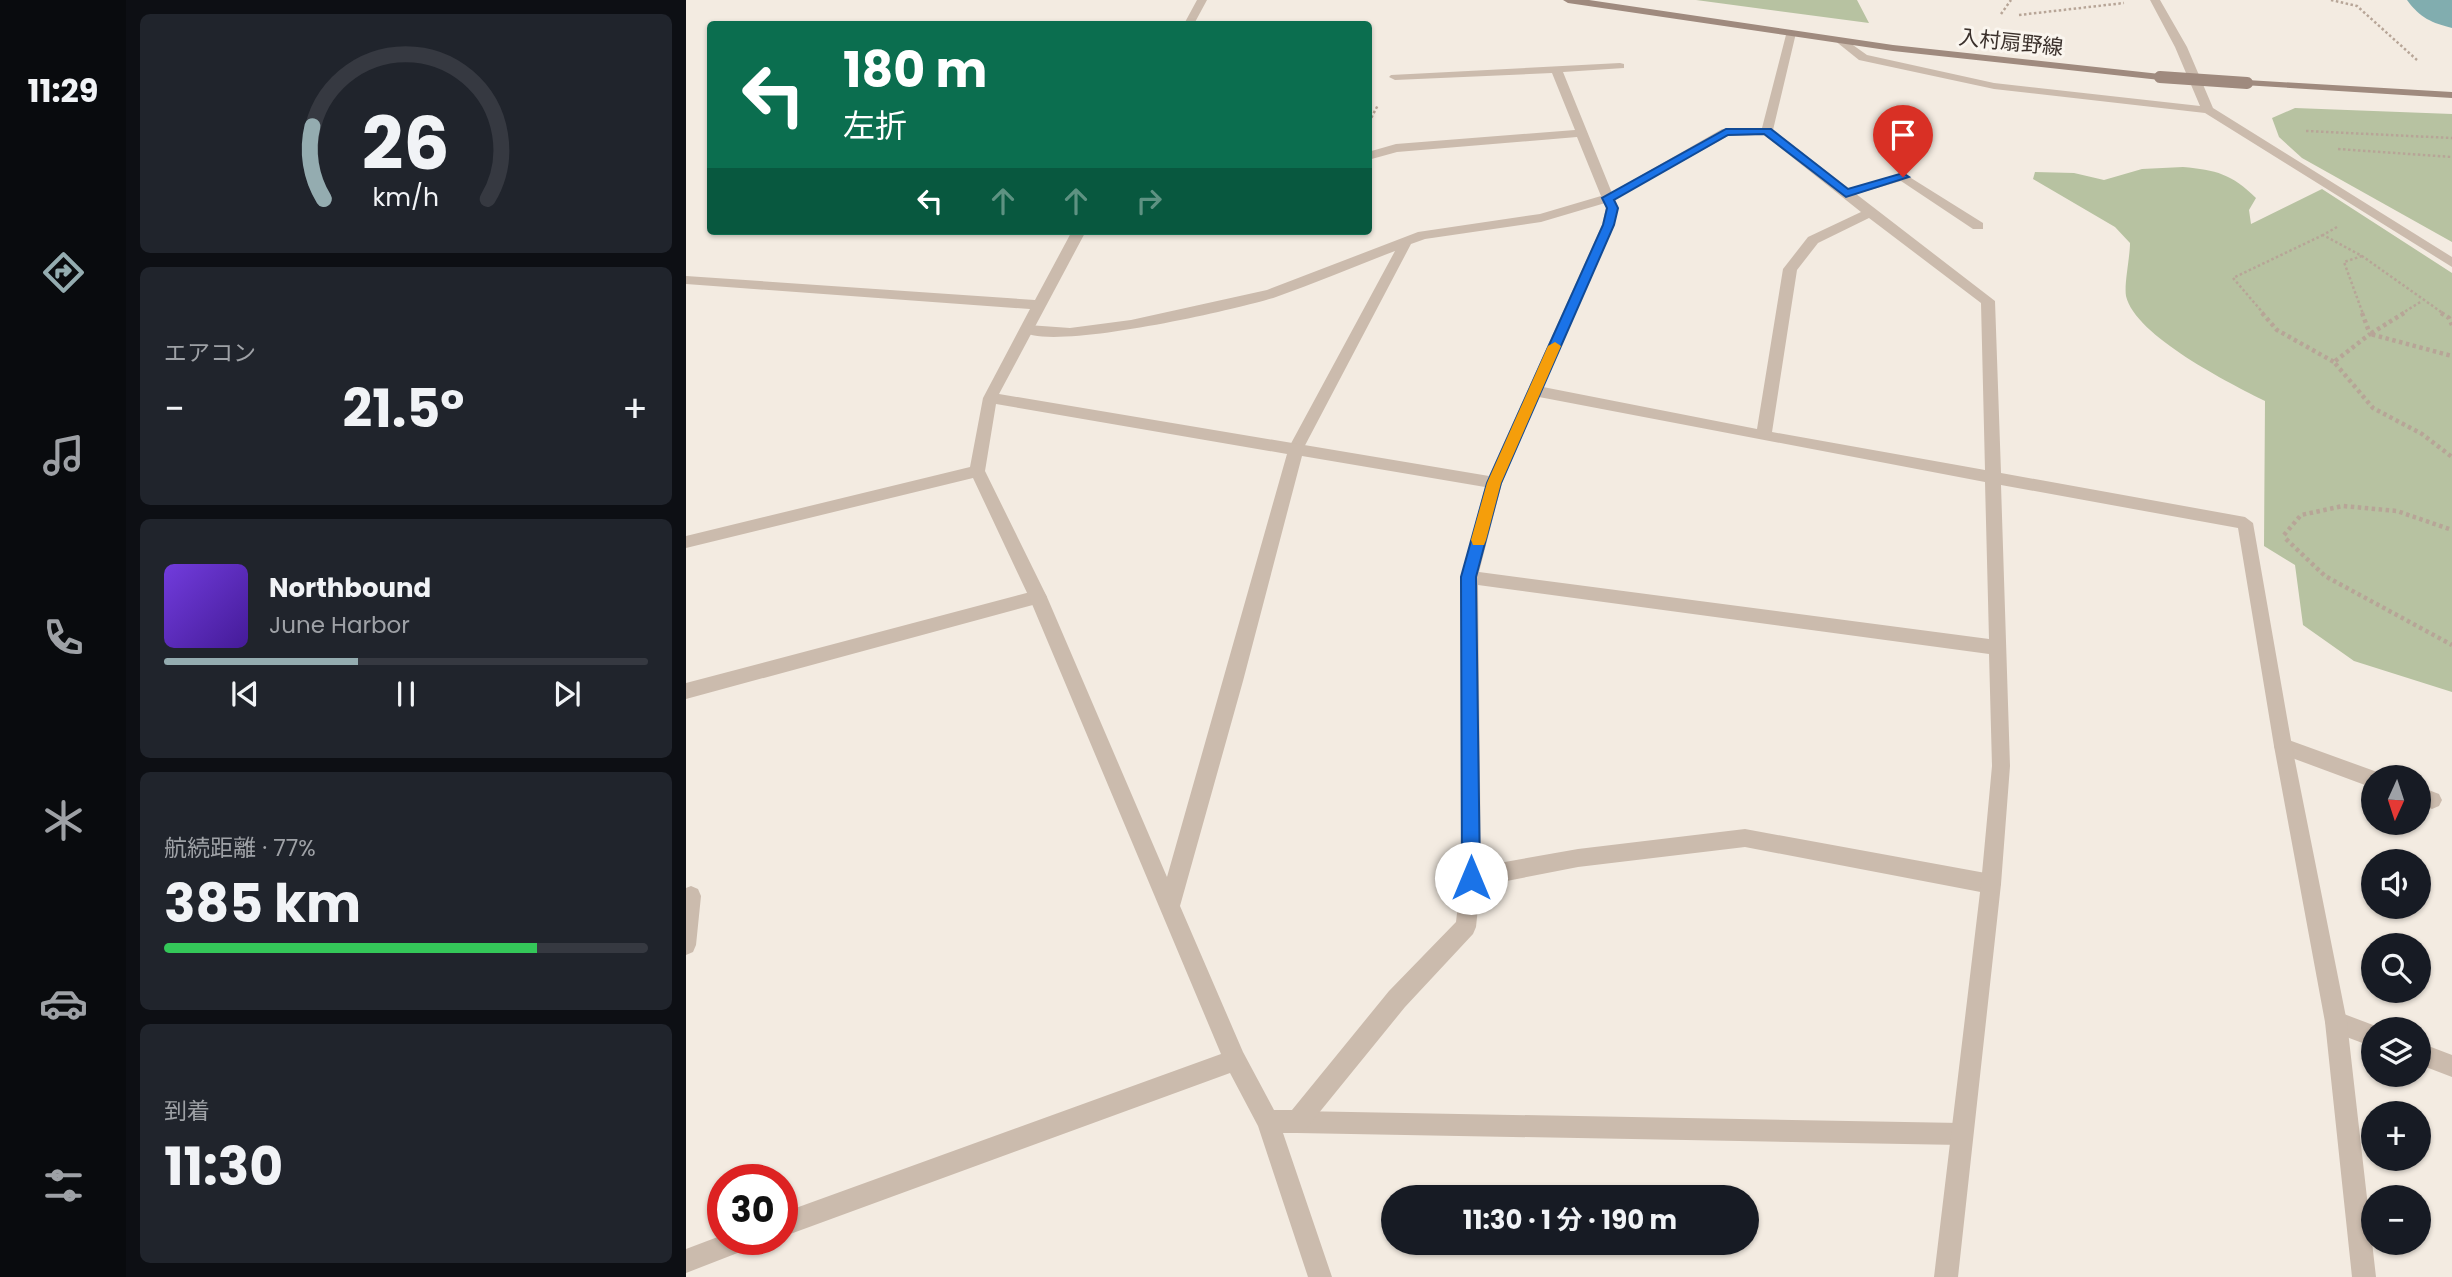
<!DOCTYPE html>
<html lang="ja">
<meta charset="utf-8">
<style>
body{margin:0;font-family:Poppins,"Noto Sans JP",sans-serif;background:#20242c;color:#f1f3f6;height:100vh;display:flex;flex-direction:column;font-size:26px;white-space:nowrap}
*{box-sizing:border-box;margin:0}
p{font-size:23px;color:#9ea1a6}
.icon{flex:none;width:38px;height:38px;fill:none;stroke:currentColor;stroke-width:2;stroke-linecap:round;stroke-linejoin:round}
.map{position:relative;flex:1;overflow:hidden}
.details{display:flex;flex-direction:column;gap:14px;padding:14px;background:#0d0f14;width:560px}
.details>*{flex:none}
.banner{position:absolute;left:21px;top:21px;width:665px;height:214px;border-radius:7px;box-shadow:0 2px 5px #0004;background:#0b6e4f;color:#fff;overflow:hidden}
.needle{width:46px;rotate:183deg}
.controls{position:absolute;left:1675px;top:765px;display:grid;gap:14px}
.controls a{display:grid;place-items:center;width:70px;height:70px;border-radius:50%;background:#171b24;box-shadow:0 2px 5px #0004;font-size:35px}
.speed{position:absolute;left:21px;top:1164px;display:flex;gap:14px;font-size:35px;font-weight:700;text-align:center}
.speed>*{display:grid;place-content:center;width:91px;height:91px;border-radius:50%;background:#171b24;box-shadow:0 2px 5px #0004;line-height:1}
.speed .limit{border:10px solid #d22;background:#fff;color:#111}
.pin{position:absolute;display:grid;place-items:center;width:60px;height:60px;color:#fff;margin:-72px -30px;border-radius:50% 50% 50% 0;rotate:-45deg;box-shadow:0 0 7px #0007}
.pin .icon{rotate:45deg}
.me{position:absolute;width:77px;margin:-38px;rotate:0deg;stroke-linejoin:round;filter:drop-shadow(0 0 5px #0008)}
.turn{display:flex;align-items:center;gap:24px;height:147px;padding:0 21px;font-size:32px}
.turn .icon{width:91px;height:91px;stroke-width:2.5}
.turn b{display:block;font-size:49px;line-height:60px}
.lanes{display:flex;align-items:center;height:66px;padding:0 21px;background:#0003;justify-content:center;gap:35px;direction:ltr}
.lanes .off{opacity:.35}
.big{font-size:52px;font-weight:700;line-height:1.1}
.details .widget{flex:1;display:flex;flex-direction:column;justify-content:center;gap:10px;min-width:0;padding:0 24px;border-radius:10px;background:#20242c}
.details .dial{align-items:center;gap:0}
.dial svg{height:182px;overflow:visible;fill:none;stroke:#363941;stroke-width:7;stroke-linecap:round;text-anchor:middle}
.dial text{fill:#f1f3f6;stroke:none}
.song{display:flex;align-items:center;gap:21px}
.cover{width:84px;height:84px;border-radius:10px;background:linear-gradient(135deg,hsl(260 70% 55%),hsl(260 70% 35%))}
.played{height:7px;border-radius:4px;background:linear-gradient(90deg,#94acb0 40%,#363941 40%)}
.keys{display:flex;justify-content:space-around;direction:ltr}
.heat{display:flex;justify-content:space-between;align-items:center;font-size:38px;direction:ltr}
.charge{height:10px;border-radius:5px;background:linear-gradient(90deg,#34c759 77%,#363941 0)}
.trip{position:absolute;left:695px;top:1185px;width:378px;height:70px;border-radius:35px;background:#171b24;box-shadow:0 2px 5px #0004;font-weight:700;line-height:70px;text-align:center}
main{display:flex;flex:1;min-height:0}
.dock{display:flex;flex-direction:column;width:126px;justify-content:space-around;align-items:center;background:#090b0e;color:#9ea1a6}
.dock .icon{width:49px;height:49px}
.dock .active{color:#94acb0}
.dock b{font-size:32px;color:#f1f3f6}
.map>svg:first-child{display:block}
.green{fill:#b7c2a1}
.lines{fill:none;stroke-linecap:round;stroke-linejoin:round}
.river{fill:#81adaf;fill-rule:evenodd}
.path-far1{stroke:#b7a597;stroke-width:2.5;stroke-dasharray:2.5 2.5;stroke-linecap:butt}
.path{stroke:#b7a597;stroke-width:4.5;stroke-dasharray:3.5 3.5;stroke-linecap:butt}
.lane{fill:#cbbbad;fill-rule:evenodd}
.street{fill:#cbbbad;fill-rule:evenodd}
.secondary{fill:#9f8a7e;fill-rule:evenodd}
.secondary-bridge{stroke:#9f8a7e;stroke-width:12}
.route{fill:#1a73e8;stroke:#114b97;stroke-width:2}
.slow{fill:#f59e0b}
.labels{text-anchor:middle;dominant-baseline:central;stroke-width:6;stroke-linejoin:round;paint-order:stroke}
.far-street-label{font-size:21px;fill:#3a302b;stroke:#faf5ee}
</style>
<main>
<nav class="dock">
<b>11:29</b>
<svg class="icon active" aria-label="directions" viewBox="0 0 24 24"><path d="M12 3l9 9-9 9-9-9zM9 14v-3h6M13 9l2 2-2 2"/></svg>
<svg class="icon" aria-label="music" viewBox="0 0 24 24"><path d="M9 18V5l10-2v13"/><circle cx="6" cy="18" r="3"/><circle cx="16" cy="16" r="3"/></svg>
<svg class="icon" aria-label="phone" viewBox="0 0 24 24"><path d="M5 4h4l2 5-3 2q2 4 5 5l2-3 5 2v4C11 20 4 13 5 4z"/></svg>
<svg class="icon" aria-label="climate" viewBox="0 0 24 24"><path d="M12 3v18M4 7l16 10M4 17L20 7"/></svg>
<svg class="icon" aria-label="car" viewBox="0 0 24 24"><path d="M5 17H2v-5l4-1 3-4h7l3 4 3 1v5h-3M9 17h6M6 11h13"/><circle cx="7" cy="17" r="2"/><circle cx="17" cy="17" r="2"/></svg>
<svg class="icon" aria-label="filters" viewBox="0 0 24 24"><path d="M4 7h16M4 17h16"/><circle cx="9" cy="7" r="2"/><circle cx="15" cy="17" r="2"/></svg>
</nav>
<section class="details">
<div class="widget dial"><svg viewBox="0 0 100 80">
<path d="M14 69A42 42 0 1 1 86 69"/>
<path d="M14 69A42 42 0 0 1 9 37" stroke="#94acb0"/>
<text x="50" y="56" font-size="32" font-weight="700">26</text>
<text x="50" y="72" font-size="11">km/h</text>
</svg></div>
<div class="widget"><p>エアコン</p>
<div class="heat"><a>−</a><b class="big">21.5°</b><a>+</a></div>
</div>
<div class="widget">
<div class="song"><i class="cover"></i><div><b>Northbound</b><p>June Harbor</p></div></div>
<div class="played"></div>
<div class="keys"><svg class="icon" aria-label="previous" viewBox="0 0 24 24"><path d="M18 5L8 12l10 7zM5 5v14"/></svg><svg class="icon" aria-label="pause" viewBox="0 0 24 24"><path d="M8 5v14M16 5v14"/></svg><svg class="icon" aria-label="next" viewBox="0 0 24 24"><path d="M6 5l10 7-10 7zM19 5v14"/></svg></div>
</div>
<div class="widget"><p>航続距離 · 77%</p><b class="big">385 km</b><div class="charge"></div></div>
<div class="widget"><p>到着</p><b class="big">11:30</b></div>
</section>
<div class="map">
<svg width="1766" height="1277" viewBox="0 0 1766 1277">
<rect width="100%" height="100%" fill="#f3ebe1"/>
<path class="green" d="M 1010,0 L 1171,0 L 1183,23 Z
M 1609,108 L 1766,114 L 1766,242 L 1616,158 L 1593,137 L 1586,118 Z
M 1497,167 C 1530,170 1546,174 1570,198 L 1563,210 L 1565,224 L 1636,189 L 1766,273 L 1766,692 L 1668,661 L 1617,625 L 1609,565 L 1578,546 L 1579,401 C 1545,384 1449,336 1440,296 C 1438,284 1444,257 1444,243 L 1429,227 L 1347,179 L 1349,172 L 1388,173 L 1418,180 L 1456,169 Z"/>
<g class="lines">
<path class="river" d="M 1721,0 L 1766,0 L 1766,28 C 1746,23 1734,18 1721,0 Z"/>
<path class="path-far1" d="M 1645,0 L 1671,6 L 1731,60
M 1315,14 L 1325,0
M 1333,15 L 1438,3
M 683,122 L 692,105
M 1620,131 L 1766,138
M 1652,149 L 1766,157
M 1651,227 L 1637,235 L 1676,256 L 1758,314
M 1676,256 L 1658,262 L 1677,314
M 1578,314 L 1547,278 L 1637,235
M 1715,314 L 1736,301"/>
<path class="path" d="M 1576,313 L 1591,330 L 1648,362
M 1676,313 L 1684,334 L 1648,362 L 1687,408 L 1736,434 L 1766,457
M 1718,313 L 1684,334 L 1766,356
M 1755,313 L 1763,318 L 1766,325
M 1598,535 L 1615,515 L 1657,506 L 1711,511 L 1766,530
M 1600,539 L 1639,576 L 1766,645"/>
<path class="lane" d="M 934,63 L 938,64 L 938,68 L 877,72 L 928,198 L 926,201 L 855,222 L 739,239 L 725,244 L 615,453 L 610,455 L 602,449 L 709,251 C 669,266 630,283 590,297 C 554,309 357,354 335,330 L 342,325 L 384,328 L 445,320 L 581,290 L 732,232 L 854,214 L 915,196 L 891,137 L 711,152 L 682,160 L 682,152 L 710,144 L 889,130 L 866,73 L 709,80 L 703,77 L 705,75 Z
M 1217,173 L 1297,223 L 1297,229 L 1287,229 L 1215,181 L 1160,197 L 1154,193 Z
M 352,590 L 358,592 L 361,597 L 358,602 L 0,699 L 0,683 Z
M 1597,738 L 1694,773 L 1696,777 L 1687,777 L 1687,788 L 1590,752 L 1588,746 L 1590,740 Z
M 1732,786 L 1753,794 L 1756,800 L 1753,806 L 1746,809 L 1732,804 Z
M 1059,829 L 1305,874 L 1312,877 L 1315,884 L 1312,891 L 1305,894 L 1059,847 L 892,867 L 785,888 L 778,885 L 775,878 L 778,871 L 785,868 L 892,849 Z
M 5,886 L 12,889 L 15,896 L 10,945 L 7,952 L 0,955 L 0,888 Z
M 1650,1011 L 1695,1028 L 1687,1029 L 1687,1047 L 1642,1030 L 1639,1022 L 1642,1014 Z
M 1732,1042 L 1766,1055 L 1766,1077 L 1732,1064 Z
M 611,1111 L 1275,1123 L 1283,1126 L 1286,1134 L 1283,1142 L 1275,1145 L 611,1133 L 603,1130 L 600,1122 L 603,1114 Z"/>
<path class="street" d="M 511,0 L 521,0 L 508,24 L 498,24 Z
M 1464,0 L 1474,0 L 1501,47 L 1527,108 L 1766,257 L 1766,267 L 1519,113 L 1308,89 L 1173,60 L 1148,40 L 1157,38 L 1181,55 L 1308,83 L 1514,106 L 1489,47 Z
M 1101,31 L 1110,33 L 1087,130 L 1309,301 L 1315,473 L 1559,517 L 1567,523 L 1606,746 L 1661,1022 L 1690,1277 L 1666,1277 L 1639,1022 L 1588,746 L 1552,528 L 1315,485 L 1324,766 L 1315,884 L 1272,1277 L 1248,1277 L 1295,884 L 1306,766 L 1303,654 L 792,585 L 795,878 L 790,927 L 787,934 L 719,1007 L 619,1130 L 611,1133 L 597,1133 L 646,1277 L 622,1277 L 572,1126 L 544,1073 L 96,1237 L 96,1213 L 535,1054 L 343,597 L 287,478 L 0,548 L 0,536 L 284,467 L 297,398 L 344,309 L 0,284 L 0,276 L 349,300 L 386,231 L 400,231 L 313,394 L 803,476 L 916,225 L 920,208 L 916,198 L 1036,129 L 1076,128 ZM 1078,135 L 1175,212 L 1122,237 L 1097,269 L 1071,429 L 857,387 L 928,225 L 932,208 L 929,199 L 1042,136 ZM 1183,218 L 1295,303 L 1299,470 L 1086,432 L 1111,270 L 1132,243 ZM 853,397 L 1299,482 L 1303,639 L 793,572 L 816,483 ZM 310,404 L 601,454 L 481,877 L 361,597 L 299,471 ZM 616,456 L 799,487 L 775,577 L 775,878 L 770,922 L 703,991 L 606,1110 L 588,1110 L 557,1052 L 494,906 L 557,681 Z
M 37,1235 L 37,1239 L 71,1239 L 67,1247 L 0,1273 L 0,1249 Z"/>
<path class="secondary" d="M 877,0 L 903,0 L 1207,45 L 1474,74 L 1480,77 L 1474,80 L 1207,51 L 882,3 Z
M 1561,80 L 1766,92 L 1766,98 L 1557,85 L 1555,83 Z"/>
<path class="secondary-bridge" d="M 1474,77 L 1561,83"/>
</g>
<path class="route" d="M 1040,129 L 1085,129 L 1162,189 L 1217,173 L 1223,177 L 1160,197 L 1078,134 L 1042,135 L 928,200 L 932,208 L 928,225 L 815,483 L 790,577 L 794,878 L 791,884 L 785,887 L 778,884 L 776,878 L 775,577 L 801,483 L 917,225 L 921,208 L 916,198 Z"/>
<path class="slow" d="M 869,342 L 875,346 L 815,483 L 800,540 L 798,545 L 787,545 L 785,540 L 801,483 L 862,346 Z"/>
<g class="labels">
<g class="far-street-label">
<text transform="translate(1325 42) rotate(6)">入村扇野線</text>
</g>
</g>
</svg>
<div class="controls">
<a><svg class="needle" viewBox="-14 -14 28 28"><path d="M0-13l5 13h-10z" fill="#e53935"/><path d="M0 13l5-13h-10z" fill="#9ea1a6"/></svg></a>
<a><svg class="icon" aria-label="sound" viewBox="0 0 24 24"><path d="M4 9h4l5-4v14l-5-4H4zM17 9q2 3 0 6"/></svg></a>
<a><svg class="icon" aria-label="search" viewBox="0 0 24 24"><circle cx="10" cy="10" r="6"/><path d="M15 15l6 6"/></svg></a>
<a><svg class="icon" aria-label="layers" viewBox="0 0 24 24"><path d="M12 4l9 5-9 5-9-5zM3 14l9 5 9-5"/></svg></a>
<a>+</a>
<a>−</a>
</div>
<div class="speed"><div class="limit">30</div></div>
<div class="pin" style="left:1217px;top:177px;background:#d93025"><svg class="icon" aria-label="arrive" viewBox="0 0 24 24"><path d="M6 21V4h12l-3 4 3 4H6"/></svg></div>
<svg class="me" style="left:785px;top:878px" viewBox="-20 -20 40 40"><circle r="19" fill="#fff"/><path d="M0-13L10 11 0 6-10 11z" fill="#1a73e8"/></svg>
<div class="trip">11:30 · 1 分 · 190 m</div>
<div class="banner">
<div class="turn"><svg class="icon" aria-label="left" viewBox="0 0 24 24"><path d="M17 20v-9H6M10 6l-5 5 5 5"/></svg><div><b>180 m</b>左折</div></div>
<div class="lanes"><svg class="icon" aria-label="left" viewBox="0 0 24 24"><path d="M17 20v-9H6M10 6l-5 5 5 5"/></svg><svg class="icon off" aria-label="ahead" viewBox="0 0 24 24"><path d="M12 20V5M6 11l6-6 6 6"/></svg><svg class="icon off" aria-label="ahead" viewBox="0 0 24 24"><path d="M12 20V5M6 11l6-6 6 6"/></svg><svg class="icon off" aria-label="right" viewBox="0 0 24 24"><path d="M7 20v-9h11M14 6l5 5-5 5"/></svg></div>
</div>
</div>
</main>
